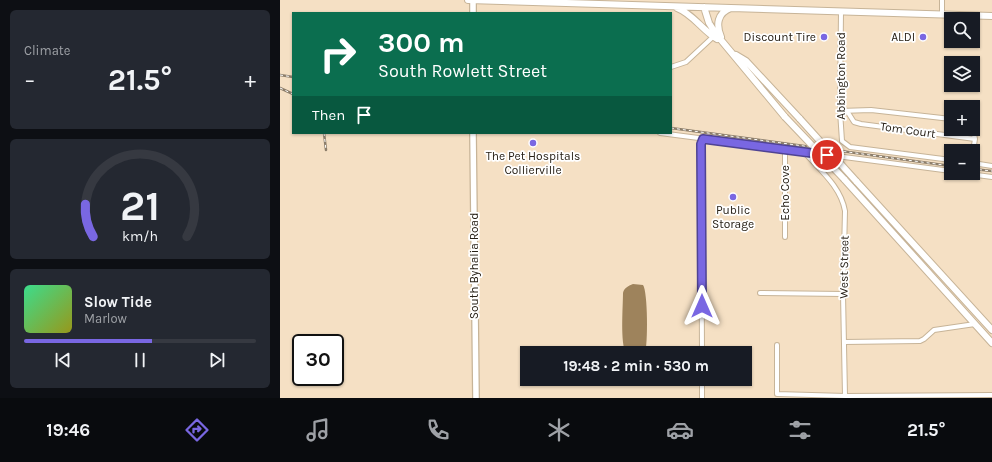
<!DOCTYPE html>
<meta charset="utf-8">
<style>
body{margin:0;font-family:Karla,sans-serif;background:#242831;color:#f1f3f6;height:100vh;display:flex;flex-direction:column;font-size:15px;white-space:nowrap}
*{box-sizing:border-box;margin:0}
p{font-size:13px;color:#9ea1a6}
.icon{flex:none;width:22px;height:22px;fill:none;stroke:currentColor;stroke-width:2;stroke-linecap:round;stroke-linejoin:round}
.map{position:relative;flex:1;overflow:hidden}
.panel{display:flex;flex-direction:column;gap:10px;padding:10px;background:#0d0f14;width:280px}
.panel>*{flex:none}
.banner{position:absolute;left:12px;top:12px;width:380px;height:122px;border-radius:0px;box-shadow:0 1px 3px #0004;background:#0b6e4f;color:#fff;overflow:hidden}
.buttons{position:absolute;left:664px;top:12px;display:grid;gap:8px}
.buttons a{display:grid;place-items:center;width:36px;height:36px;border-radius:0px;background:#171b24;box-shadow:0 1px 3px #0004;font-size:20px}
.speed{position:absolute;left:12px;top:334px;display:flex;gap:8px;font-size:20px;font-weight:700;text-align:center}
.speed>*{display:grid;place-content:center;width:52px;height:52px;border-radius:50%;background:#171b24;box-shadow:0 1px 3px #0004;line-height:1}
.speed .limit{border:2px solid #111;border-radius:6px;background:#fff;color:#111}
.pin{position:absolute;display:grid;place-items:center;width:34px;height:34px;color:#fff;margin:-17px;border:2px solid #fff;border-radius:50%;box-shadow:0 1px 4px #0007}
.me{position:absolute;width:44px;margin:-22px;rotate:0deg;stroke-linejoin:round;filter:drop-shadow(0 0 3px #0008)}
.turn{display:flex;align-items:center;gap:14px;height:84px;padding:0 20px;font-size:18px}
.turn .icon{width:52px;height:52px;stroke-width:2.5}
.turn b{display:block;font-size:28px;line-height:34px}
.then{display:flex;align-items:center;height:38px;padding:0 20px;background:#0003;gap:8px;font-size:15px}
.big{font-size:30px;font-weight:700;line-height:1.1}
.panel .widget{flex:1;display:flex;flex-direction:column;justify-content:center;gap:6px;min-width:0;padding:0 14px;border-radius:6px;background:#242831}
.panel .dial{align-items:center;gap:0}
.dial svg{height:104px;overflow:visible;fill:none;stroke:#363941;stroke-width:7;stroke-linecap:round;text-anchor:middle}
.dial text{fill:#f1f3f6;stroke:none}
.song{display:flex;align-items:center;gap:12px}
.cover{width:48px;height:48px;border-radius:6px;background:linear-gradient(135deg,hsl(150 70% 55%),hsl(60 70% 35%))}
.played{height:4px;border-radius:2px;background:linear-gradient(90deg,#7967e2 55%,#363941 55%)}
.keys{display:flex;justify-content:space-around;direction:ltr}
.heat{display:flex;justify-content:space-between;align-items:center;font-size:22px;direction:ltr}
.trip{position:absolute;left:240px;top:346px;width:232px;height:40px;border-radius:0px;background:#171b24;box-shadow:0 1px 3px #0004;font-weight:700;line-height:40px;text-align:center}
.dock{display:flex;height:64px;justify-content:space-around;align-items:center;background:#090b0e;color:#9ea1a6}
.dock .icon{width:28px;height:28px}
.dock .selected{color:#7967e2}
.dock b{font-size:18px;color:#f1f3f6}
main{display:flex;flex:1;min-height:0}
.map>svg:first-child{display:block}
.water{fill:#9e835c}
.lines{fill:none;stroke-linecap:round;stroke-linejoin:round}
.street-casing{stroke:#c7b498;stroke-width:6}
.secondary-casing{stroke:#c7b498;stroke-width:8}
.primary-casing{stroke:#c7b498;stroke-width:8}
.street{stroke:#fff;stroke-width:4}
.secondary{stroke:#fff;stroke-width:5.5}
.primary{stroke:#fff;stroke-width:6}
.rail-casing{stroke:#8c7e6b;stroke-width:2.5}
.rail{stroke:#fff;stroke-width:1;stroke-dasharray:3;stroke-linecap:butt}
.primary-bridge-casing{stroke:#c7b498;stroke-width:8;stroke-linecap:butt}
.primary-bridge{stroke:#fff;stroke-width:6}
.route-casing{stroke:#4f4393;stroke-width:10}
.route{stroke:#7967e2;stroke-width:7}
.poi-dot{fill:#7967e2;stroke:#fff;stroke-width:1.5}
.labels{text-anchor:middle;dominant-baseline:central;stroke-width:3.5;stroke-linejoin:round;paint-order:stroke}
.poi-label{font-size:12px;fill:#272016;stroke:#fff;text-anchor:end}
.street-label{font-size:12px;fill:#272016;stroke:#fff}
</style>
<main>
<section class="panel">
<div class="widget"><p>Climate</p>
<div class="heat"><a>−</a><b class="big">21.5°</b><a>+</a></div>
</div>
<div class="widget dial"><svg viewBox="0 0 100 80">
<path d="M14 69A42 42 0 1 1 86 69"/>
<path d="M14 69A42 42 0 0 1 8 44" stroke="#7967e2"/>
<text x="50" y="56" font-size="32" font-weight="700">21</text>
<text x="50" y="72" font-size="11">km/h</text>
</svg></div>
<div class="widget">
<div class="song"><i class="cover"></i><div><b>Slow Tide</b><p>Marlow</p></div></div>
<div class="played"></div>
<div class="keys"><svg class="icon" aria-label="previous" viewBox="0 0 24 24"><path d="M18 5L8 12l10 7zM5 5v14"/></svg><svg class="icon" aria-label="pause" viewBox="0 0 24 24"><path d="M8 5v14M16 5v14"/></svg><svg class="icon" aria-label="next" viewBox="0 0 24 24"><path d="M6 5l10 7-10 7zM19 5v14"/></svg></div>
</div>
</section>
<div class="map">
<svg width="712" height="398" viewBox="0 0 712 398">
<rect width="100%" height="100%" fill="#f5e0c4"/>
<path class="water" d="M 353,284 L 363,285 C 368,292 368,345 365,353 L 346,353 C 340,343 343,307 343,293 C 344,288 348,286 353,284 Z"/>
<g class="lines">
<g class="street-casing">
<path id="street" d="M 561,11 L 560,111 L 562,141 L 570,147 L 671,160
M 662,15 L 662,0
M 391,67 L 406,62 L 435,35
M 560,111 L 591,110 L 671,119
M 567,111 L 574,122 L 581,124 L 695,139
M 693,129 L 695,139 L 693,151
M 380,133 L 671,171
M 505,149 L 505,237
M 524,152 C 540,170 561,187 565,211 L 563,294 L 565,396
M 693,163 L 712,166
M 682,173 L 712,177
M 480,293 L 563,294
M 564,342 L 640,341 L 644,339 L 654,330 L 695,324
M 497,345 L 497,394 L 566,396 L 712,395
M 422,353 L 421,144 L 423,139
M 422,379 L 422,398"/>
</g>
<g class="secondary-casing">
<path id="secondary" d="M 193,13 L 193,0
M 193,133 L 196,398"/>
</g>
<g class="primary-casing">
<path id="primary" d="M 188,0 L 712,16
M 424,7 L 429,23 L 436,34 L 505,117
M 397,8 C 413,14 422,30 437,39
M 441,37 C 436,25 437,13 451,8
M 456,55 L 466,61 L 520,119
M 564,179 L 712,343
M 576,181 L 712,330"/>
</g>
<use href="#street" class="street"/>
<use href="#secondary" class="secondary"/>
<use href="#primary" class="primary"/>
<g class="rail-casing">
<path id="rail" d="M 0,75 L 13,77
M 0,88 L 13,94
M 391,128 L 671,166
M 44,133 L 46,150
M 693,169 L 712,171"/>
</g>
<use href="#rail" class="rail"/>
<g class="primary-bridge-casing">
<path id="primary-bridge" d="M 505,117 L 564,179
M 520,119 L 576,181"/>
</g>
<use href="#primary-bridge" class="primary-bridge"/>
</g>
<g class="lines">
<g class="route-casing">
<path id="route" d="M 422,306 L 421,144 L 423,139 L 547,155"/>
</g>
<use href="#route" class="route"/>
</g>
<g class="poi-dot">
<circle cx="544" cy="37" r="4"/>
<circle cx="643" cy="37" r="4"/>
<circle cx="253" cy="143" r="4"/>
<circle cx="453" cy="197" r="4"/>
</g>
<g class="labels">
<g class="poi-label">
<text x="536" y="37">Discount Tire</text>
<text x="635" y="37">ALDI</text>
<text x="253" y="156" text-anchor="middle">The Pet Hospitals<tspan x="253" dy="14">Collierville</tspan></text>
<text x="453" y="210" text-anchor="middle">Public<tspan x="453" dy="14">Storage</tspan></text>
</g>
<g class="street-label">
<text transform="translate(561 76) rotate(-90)">Abbington Road</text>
<text transform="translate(628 130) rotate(8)">Tom Court</text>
<text transform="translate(505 193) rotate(-90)">Echo Cove</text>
<text transform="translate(194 266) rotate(-90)">South Byhalia Road</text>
<text transform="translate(564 267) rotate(-89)">West Street</text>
</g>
</g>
</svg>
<div class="buttons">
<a><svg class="icon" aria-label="search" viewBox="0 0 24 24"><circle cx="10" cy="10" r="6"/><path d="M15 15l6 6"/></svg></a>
<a><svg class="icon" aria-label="layers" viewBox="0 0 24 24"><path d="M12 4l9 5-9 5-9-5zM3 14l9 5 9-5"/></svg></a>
<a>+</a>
<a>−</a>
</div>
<div class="speed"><div class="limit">30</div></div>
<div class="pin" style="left:547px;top:155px;background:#d93025"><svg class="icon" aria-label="arrive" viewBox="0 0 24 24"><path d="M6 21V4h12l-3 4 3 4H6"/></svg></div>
<svg class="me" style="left:422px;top:306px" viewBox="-20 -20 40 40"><path d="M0-17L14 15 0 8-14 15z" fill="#7967e2" stroke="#fff" stroke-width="4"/></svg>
<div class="trip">19:48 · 2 min · 530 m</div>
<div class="banner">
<div class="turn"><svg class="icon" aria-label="right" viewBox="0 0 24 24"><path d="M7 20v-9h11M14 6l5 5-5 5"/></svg><div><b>300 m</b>South Rowlett Street</div></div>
<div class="then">Then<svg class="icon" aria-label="arrive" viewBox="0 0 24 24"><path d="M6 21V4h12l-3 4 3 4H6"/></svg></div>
</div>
</div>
</main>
<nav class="dock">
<b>19:46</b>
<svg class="icon selected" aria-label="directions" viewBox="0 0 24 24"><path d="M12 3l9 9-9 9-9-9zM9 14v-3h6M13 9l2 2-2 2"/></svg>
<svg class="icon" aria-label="music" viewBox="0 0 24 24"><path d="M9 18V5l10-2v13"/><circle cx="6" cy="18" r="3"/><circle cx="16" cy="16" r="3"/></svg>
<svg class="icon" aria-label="phone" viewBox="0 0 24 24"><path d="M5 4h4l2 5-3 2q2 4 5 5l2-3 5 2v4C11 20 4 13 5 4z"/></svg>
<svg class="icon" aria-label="climate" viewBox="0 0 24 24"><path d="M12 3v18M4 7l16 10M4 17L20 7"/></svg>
<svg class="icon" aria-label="car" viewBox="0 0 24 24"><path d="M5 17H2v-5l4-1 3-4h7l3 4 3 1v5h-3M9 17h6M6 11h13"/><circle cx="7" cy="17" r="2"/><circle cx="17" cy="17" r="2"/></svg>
<svg class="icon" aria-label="filters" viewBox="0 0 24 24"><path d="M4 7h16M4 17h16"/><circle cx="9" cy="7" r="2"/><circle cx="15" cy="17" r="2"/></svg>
<b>21.5°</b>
</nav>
